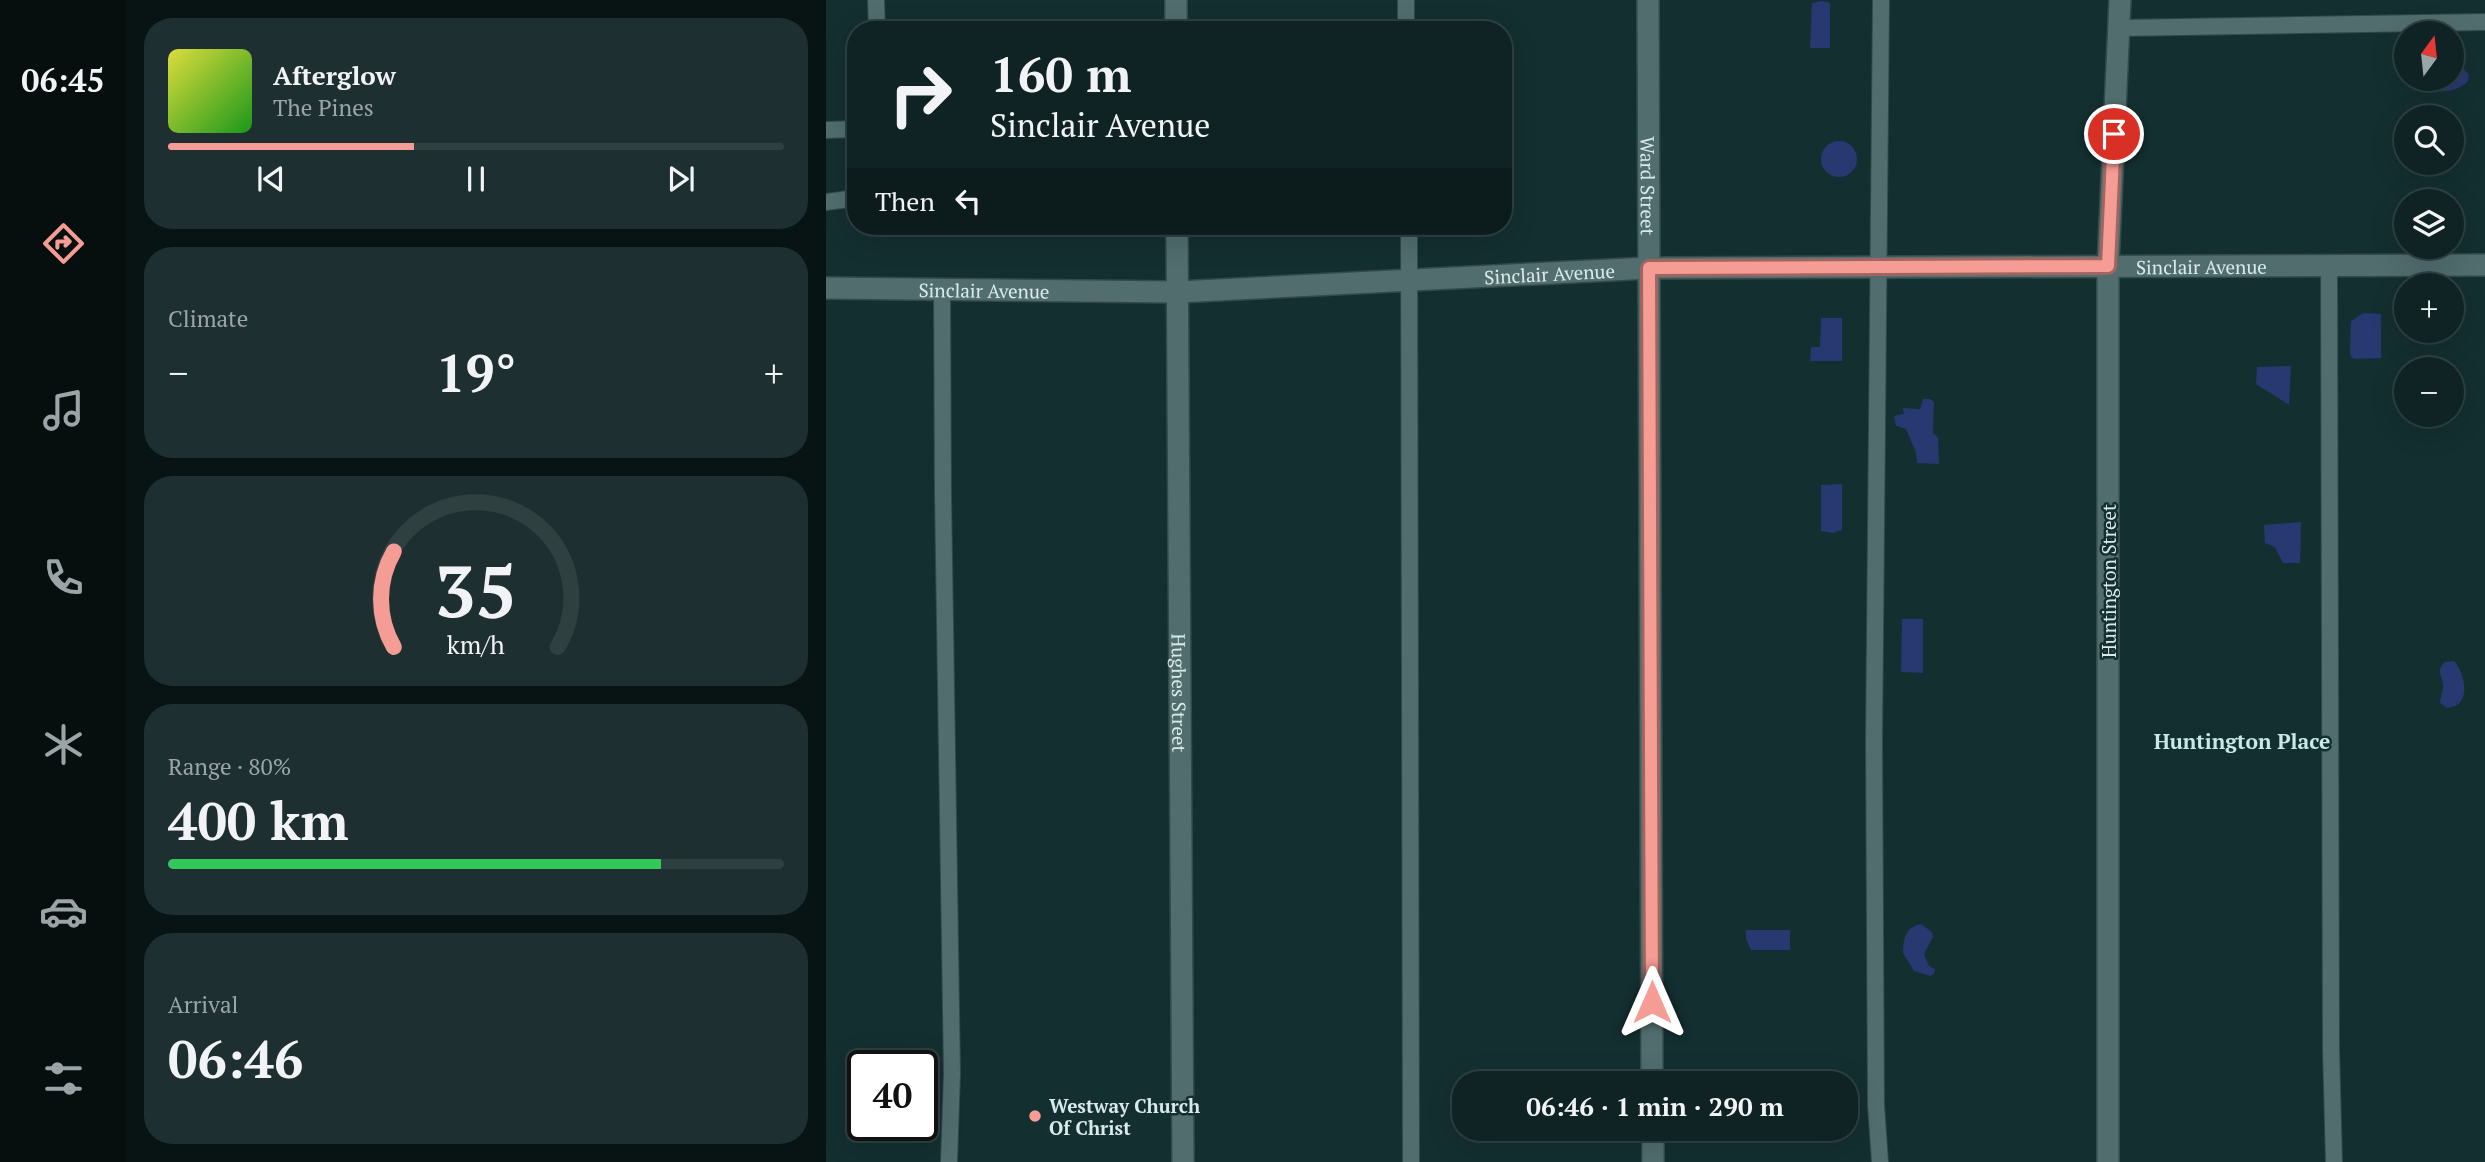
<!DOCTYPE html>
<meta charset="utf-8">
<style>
body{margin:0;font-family:"PT Serif",serif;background:#1d2f31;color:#f1f3f6;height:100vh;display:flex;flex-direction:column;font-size:26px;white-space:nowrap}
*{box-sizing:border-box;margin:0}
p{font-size:23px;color:#9ba4a6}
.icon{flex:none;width:38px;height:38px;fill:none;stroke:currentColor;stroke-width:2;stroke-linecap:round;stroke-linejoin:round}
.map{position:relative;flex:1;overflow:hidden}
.drawer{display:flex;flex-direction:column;gap:18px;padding:18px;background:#081314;width:700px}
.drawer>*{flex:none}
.banner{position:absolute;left:21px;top:21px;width:665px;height:214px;border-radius:28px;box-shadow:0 7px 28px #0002,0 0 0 2px #2f4041;background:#0f2324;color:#f1f3f6;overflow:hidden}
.needle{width:46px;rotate:15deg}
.buttons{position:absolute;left:1568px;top:21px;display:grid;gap:14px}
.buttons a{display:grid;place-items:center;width:70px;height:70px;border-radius:50%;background:#0f2324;box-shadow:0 7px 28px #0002,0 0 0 2px #2f4041;font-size:35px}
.speed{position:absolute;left:21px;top:1050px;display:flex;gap:14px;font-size:35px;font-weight:700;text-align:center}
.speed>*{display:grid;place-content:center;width:91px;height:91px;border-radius:50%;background:#0f2324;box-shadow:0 7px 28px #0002,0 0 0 2px #2f4041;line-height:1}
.speed .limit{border:4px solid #111;border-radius:10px;background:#fff;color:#111}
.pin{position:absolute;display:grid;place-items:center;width:60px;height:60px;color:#fff;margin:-30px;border:4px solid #fff;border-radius:50%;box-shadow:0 2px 7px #0007}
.me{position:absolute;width:77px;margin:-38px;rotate:0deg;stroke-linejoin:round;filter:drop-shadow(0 0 5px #0008)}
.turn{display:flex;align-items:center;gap:24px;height:147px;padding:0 28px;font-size:32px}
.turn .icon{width:91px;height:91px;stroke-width:2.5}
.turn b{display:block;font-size:49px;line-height:60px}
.then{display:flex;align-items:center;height:66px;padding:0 28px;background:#0003;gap:14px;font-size:26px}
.big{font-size:52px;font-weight:700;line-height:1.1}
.drawer .card{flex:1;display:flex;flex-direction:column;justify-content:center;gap:10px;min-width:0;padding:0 24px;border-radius:28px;background:#1d2f31}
.drawer .dial{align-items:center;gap:0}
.dial svg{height:182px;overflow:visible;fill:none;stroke:#2f4041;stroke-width:7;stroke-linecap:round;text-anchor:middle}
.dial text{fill:#f1f3f6;stroke:none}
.song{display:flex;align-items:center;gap:21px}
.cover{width:84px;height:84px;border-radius:10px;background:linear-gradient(135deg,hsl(60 70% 55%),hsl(120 70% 35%))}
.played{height:7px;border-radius:4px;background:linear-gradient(90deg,#f59c94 40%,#2f4041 40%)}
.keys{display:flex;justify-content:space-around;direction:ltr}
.heat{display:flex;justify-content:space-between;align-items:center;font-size:38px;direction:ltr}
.charge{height:10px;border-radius:5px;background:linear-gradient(90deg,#34c759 80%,#2f4041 0)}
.trip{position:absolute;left:626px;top:1071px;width:406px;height:70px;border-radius:28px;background:#0f2324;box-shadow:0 7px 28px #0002,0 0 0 2px #2f4041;font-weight:700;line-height:70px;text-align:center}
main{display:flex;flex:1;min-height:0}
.dock{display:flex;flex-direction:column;width:126px;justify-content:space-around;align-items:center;background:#060e0e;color:#9ba4a6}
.dock .icon{width:49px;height:49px}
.dock .current{color:#f59c94}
.dock b{font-size:32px;color:#f1f3f6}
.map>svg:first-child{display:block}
.water{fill:#283870}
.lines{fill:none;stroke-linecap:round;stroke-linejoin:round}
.lane-casing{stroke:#344a4a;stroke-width:18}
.street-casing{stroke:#344a4a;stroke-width:24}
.secondary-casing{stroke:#344a4a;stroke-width:24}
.lane{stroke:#516d6e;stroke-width:16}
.street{stroke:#516d6e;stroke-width:21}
.secondary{stroke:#516d6e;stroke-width:21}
.route-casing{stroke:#9f6560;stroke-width:18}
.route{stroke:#f59c94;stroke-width:12}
.poi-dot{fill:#f59c94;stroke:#142f30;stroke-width:2.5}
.labels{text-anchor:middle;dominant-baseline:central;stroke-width:5;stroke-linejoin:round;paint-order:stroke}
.street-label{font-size:19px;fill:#daeaea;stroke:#142f30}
.poi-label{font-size:19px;font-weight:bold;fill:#daeaea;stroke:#142f30;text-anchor:start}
.neighbourhood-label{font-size:21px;font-weight:bold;fill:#c9e8e9;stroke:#142f30}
</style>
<main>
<nav class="dock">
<b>06:45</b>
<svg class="icon current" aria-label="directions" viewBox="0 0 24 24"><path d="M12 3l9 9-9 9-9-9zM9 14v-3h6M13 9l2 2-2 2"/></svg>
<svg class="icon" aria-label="music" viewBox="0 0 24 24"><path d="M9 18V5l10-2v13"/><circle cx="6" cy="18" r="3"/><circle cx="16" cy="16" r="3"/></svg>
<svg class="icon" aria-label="phone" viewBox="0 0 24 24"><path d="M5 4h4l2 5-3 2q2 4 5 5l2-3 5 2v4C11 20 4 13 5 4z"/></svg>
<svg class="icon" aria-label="climate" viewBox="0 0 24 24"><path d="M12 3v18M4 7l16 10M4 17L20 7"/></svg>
<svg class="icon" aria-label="car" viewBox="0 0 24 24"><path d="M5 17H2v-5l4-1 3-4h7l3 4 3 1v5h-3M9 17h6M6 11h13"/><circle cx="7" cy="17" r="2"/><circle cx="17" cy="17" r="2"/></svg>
<svg class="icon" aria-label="filters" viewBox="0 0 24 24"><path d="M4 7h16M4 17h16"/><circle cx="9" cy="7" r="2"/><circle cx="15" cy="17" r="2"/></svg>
</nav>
<section class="drawer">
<div class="card">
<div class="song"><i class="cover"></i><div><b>Afterglow</b><p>The Pines</p></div></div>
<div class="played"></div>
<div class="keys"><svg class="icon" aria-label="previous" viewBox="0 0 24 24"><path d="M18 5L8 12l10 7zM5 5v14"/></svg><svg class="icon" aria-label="pause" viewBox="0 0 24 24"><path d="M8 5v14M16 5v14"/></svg><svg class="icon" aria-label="next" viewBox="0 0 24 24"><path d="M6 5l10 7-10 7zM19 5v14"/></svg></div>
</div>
<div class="card"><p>Climate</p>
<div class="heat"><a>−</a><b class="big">19°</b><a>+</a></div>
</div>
<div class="card dial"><svg viewBox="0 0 100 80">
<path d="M14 69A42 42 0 1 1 86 69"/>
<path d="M14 69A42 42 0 0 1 14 27" stroke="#f59c94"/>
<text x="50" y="56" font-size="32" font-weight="700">35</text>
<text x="50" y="72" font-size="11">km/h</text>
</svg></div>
<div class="card"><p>Range · 80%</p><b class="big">400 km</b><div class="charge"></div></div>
<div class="card"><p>Arrival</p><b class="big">06:46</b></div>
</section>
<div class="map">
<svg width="1659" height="1162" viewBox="0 0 1659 1162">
<rect width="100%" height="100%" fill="#142f30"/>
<path class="water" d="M 996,1 L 1004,3 L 1004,48 L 984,48 L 986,3 Z
M 1626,64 L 1639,70 L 1643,75 L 1642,81 C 1628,96 1598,94 1585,79 L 1626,79 Z
M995 159a18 18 0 1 1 36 0a18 18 0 1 1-36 0Z
M 1537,313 L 1555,314 L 1555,358 L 1530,359 L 1526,358 L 1524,354 L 1525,321 Z
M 995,318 L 1016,318 L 1016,361 L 984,361 L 985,347 L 994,347 Z
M 1465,366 L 1463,405 L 1430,384 L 1431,367 Z
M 1097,399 L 1104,399 L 1108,402 L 1107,433 L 1112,438 L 1113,464 L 1091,463 L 1090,453 L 1080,429 L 1070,426 L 1068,416 L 1078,414 L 1077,408 L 1094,409 Z
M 1016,484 L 1016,530 L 1006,533 L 995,531 L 995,485 Z
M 1475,522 L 1474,563 L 1457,563 L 1449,547 L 1439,543 L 1438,525 Z
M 1076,619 L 1097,619 L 1097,673 L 1075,672 Z
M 1628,661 C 1640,674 1646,707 1621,708 L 1614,703 C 1614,697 1618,690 1617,684 C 1616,674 1609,671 1619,662 Z
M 1095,924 L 1106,932 L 1107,937 L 1098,954 L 1103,966 L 1109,969 L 1108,974 L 1104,976 L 1088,971 L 1077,953 C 1077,938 1080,927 1095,924 Z
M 920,930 L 964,930 L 964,950 L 925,950 L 920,939 Z"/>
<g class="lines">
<g class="lane-casing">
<path id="lane" d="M 50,0 L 51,30
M 580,0 L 580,30
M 1293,28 L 1659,22
M 0,130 L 30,129
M 0,202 L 30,198
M 583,226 L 585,1162
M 1503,266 L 1505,1049 L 1508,1162
M 116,289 L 117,494 L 126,1073 L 123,1162
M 1054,1162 L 1050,1105 L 1048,742 L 1055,0"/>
</g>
<g class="street-casing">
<g id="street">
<path d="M 350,0 L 350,30"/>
<path id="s1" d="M 351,226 L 357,1162"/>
<path id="s2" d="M 0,288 L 352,292 L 823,268 L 1659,265"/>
<path d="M 1282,1162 L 1282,266 L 1294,0"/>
</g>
</g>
<g class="secondary-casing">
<g id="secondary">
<path id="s3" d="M 822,0 L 826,1083"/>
<path d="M 827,1129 L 827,1162"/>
</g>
</g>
<use href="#lane" class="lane"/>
<use href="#street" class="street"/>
<use href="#secondary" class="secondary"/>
</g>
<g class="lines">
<g class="route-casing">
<path id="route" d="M 826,1002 L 823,268 L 1282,266 L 1288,134"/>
</g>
<use href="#route" class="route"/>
</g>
<circle class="poi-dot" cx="209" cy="1116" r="7"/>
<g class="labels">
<g class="street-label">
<text stroke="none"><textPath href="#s3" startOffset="186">Ward Street</textPath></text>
<text stroke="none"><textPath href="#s2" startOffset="1376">Sinclair Avenue</textPath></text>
<text stroke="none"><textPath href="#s2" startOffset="724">Sinclair Avenue</textPath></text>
<text stroke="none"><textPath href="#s2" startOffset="158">Sinclair Avenue</textPath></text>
<text transform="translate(1282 581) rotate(-90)">Huntington Street</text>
<text stroke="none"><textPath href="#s1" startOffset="467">Hughes Street</textPath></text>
</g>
<g class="poi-label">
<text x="223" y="1105">Westway Church<tspan x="223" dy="22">Of Christ</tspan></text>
</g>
<g class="neighbourhood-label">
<text x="1416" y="741">Huntington Place</text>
</g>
</g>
</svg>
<div class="buttons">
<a><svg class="needle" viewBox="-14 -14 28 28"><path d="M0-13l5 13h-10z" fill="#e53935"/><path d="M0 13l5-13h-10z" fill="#9ba4a6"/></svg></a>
<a><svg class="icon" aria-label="search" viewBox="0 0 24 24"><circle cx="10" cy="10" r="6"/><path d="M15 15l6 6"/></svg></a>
<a><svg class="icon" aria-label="layers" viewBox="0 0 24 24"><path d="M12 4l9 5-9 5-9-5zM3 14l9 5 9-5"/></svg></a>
<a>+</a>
<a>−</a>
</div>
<div class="speed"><div class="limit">40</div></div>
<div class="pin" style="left:1288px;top:134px;background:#d93025"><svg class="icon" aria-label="arrive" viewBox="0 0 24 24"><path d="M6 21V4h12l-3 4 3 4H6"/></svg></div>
<svg class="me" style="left:826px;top:1002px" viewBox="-20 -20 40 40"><path d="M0-17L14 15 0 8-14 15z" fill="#f59c94" stroke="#fff" stroke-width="4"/></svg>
<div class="trip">06:46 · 1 min · 290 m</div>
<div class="banner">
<div class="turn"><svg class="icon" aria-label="right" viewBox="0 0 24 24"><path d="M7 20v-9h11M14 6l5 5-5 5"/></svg><div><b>160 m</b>Sinclair Avenue</div></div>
<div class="then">Then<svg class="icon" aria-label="left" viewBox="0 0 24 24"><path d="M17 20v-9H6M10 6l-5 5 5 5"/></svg></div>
</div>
</div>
</main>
